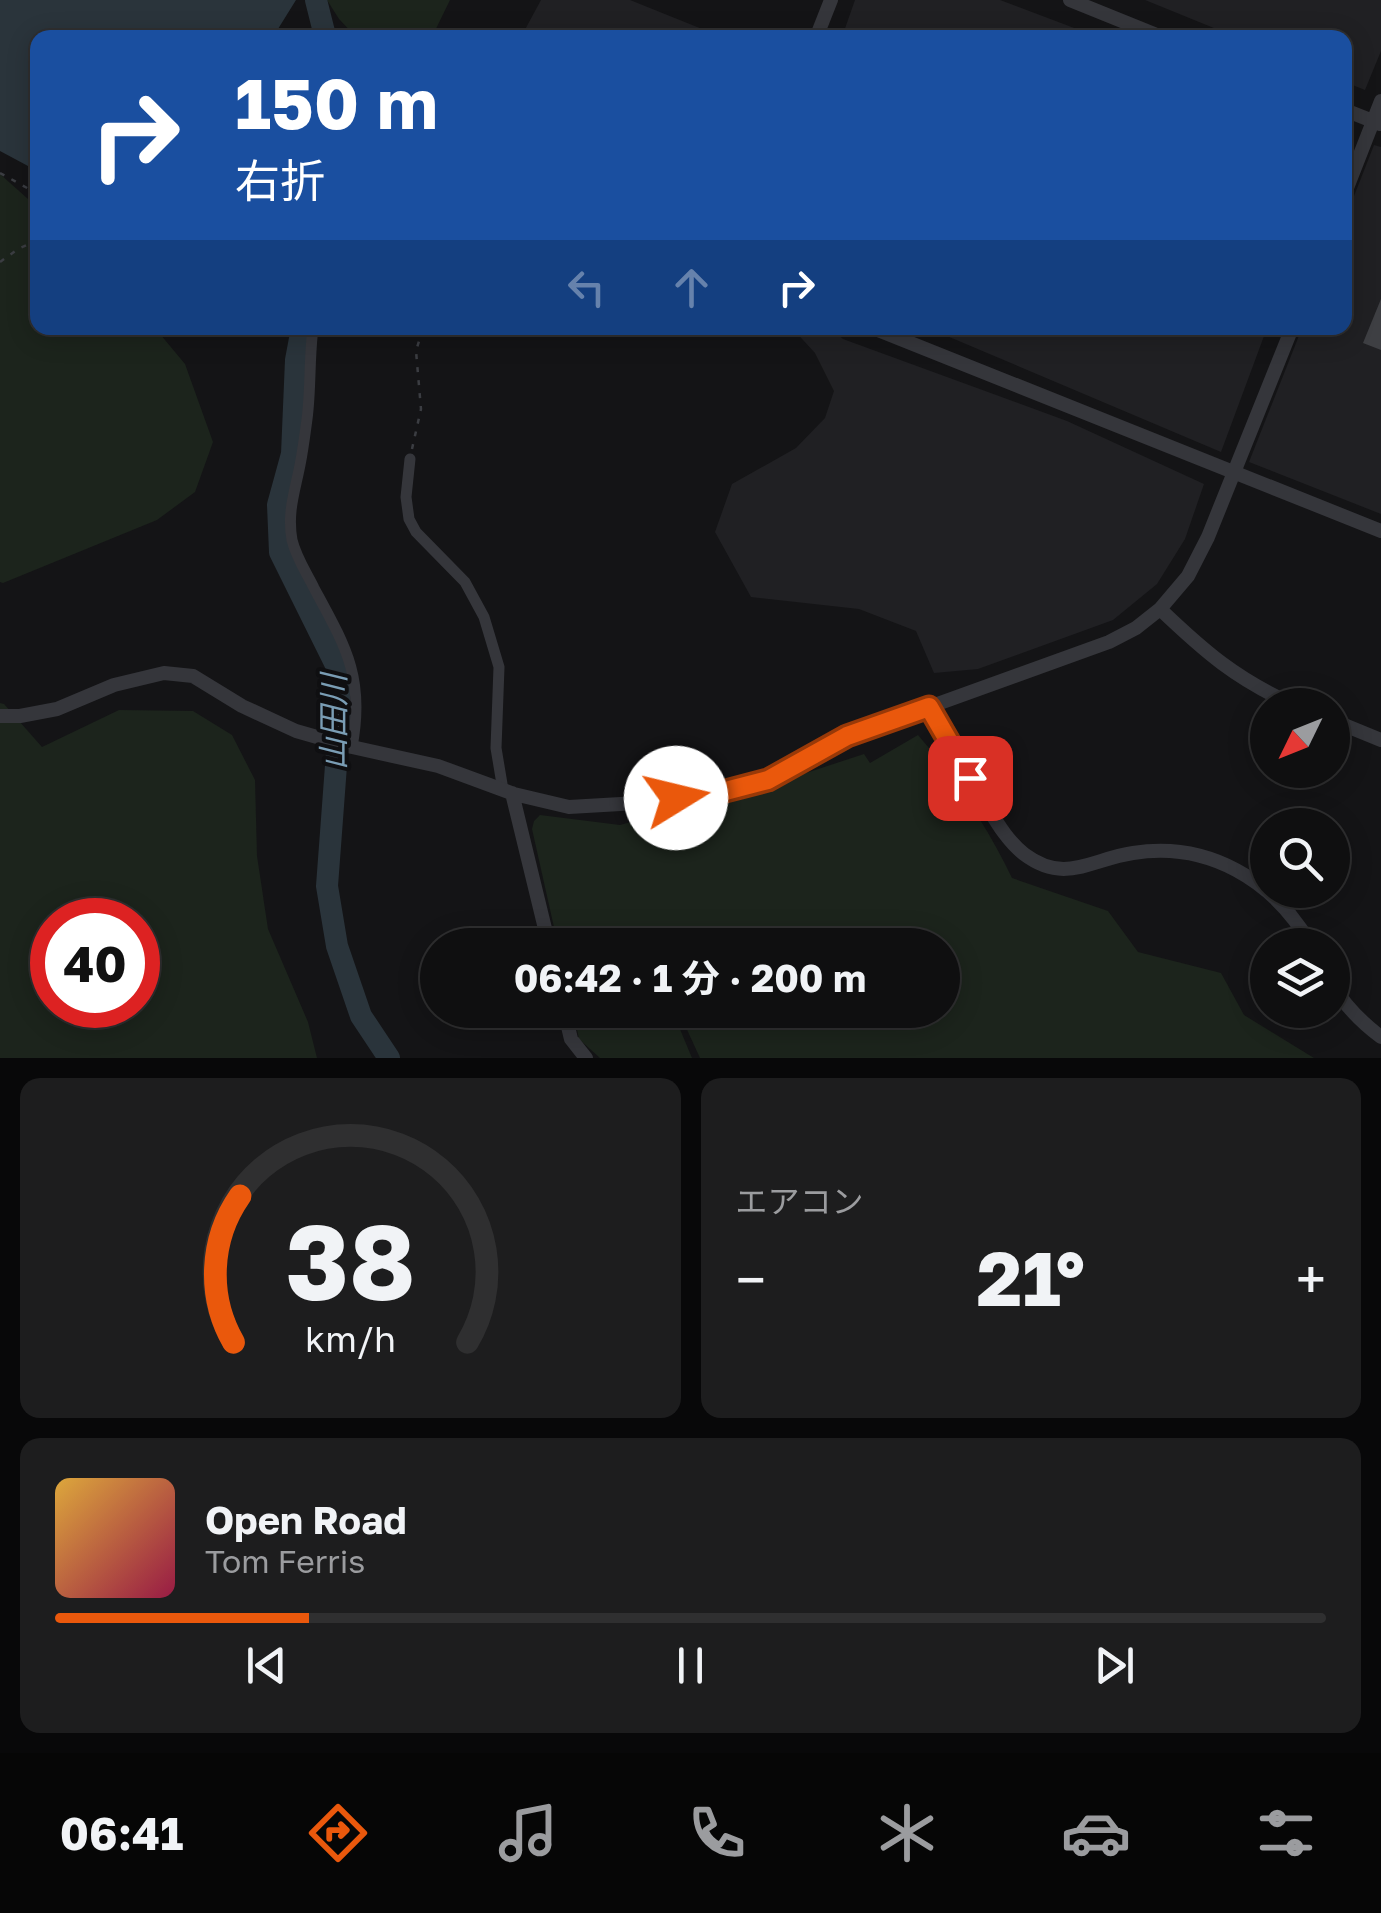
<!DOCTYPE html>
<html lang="ja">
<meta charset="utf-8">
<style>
body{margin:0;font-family:"Golos Text","Noto Sans JP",sans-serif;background:#1d1d1e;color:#f1f3f6;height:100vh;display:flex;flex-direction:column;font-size:38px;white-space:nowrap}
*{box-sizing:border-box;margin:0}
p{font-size:32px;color:#9b9c9f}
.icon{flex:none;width:55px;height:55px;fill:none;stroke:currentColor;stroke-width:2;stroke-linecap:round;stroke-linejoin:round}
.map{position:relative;height:1058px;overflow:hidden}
.panel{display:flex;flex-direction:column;gap:20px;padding:20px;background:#080809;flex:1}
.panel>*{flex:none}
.hud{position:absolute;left:30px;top:30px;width:1322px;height:305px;border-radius:20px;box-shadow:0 5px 25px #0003,0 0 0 2px #2f2f30;background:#1a4fa0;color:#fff;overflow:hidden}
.needle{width:65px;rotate:227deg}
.buttons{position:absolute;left:1250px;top:688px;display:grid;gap:20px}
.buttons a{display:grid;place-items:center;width:100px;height:100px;border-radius:50%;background:#0f0f10;box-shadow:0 5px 25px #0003,0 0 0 2px #2f2f30;font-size:50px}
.speed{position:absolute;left:30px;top:898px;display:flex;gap:20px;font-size:50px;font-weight:700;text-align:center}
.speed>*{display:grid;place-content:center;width:130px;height:130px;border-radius:50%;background:#0f0f10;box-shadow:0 5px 25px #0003,0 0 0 2px #2f2f30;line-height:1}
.speed .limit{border:15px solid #d22;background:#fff;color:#111}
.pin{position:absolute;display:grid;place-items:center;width:85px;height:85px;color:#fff;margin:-42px;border-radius:20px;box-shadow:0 5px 15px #0006}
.me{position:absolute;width:110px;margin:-55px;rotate:81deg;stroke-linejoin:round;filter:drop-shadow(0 0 8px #0008)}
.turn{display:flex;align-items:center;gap:35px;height:210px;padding:0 40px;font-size:45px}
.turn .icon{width:130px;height:130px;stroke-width:2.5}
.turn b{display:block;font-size:70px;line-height:85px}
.lanes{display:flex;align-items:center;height:95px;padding:0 40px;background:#0003;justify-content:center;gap:50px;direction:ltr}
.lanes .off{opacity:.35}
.big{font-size:75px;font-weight:700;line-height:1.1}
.panel .card{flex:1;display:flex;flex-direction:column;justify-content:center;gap:15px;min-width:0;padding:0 35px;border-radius:20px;background:#1d1d1e}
.panel .dial{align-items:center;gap:0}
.dial svg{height:260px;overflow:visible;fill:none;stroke:#2f2f30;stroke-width:7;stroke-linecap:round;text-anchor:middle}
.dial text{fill:#f1f3f6;stroke:none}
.song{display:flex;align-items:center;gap:30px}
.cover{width:120px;height:120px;border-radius:15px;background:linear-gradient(135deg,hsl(40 70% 55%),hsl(340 70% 35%))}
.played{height:10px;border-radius:5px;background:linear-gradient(90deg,#ea580c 20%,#2f2f30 20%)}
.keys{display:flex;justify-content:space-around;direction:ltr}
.heat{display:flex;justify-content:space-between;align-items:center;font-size:55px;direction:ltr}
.panel .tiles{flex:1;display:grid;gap:20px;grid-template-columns:1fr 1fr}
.card:last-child{grid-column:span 2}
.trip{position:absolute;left:420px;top:928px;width:540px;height:100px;border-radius:50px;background:#0f0f10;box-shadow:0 5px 25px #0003,0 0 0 2px #2f2f30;font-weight:700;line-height:100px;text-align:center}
.menu{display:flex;height:160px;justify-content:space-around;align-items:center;background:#060606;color:#9b9c9f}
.menu .icon{width:70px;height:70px}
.menu .current{color:#ea580c}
.menu b{font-size:45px;color:#f1f3f6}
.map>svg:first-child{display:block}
.built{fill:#202023}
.green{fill:#1c241c;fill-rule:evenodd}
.water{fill:#2a343b}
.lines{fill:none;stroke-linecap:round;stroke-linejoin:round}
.river{stroke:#2a343b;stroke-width:22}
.building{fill:#3e3f43}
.path{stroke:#3b3d42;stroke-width:2.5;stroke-dasharray:5 8;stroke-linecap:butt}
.minor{stroke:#35363b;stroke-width:11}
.tertiary{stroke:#35363b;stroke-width:14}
.route-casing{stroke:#983908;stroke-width:25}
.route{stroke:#ea580c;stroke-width:18}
.labels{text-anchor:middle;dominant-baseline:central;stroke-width:8;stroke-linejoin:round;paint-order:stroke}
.water-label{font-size:32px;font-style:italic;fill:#7a9db4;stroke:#0f0f11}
</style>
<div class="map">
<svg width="1381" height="1058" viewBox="0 0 1381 1058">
<rect width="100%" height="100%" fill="#141416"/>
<path class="built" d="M 541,0 L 630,0 L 722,37 L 562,38 L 555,34 L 546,37 L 521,37 Z
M 855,0 L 1000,0 L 1098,37 L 842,37 Z
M 1145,0 L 1381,0 L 1381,51 L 1365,90 L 1345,82 L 1345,38 L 1236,37 Z
M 1374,145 L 1381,147 L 1381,514 L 1249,462 L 1302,328 L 1345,328 L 1345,219 Z
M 792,328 L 830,328 L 843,339 L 1067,421 L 1204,484 L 1185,539 L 1157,584 L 1113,620 L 978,669 L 934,673 L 916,631 L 859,609 L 751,597 L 715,532 L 732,484 L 796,448 L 825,418 L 834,391 L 815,353 Z
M 928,328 L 1267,328 L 1221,452 Z"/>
<path class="green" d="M 327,0 L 450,0 L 432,37 L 357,38 L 339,19 Z
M 0,174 L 37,207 L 38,328 L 155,328 L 185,364 L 213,442 L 195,492 L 157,520 L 3,583 L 0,582 Z
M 0,703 L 4,704 L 42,747 L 119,710 L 193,711 L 232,735 L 255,780 L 257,856 L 268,929 L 308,1022 L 317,1058 L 0,1058 ZM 52,920 L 138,920 L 138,1005 L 52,1005 Z
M 918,735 C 955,778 987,826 1012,878 L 1108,911 L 1138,952 L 1221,973 L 1244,1015 L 1314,1058 L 700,1058 L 678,1010 L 942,1010 L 942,945 L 558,945 L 532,829 L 534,821 L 540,815 L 620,825 L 686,807 L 687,812 L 864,754 L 870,763 Z
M 573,1010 L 672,1010 L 692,1058 L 600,1058 L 579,1039 Z"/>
<path class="water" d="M 0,0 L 296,0 L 273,37 L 38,38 L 37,174 L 28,166 L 0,151 Z"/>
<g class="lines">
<path class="river" d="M 316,0 L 324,32 L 328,38
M 302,328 L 296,360 L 292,454 L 278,505 L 280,552 L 338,669 L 340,712 L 327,886 L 337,946 L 361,1016 L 389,1058"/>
</g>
<path class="building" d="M 1381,299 L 1381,350 L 1363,343 Z"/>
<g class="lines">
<path class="path" d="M 0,173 L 29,189 L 38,197
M 0,262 L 18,249 L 38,240
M 412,449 L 421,409 L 416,351 L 423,328"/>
<path class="minor" d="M 313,328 C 309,358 311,389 307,419 C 305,434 303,450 300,465 C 295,491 287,512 292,540 C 296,557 306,572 314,588 C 346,647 365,678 352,747
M 410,459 L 406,497 L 409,519 L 416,532 L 465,582 L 484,617 L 499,667 L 496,748 L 503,790"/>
<path class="tertiary" d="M 1070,0 L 1164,38
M 816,38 L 831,0
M 1345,110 L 1380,124
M 1345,193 L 1381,101
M 873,328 L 1381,531
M 1160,609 C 1205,652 1236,679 1294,705
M 929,707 L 1109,642 L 1136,628 L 1160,609 L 1188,576 L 1208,537 L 1292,328
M 0,716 L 20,716 L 57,709 L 114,685 L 164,673 L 193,676 L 242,706 L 296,731 L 352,747 L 438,766 L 514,794 L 569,807 L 638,803 L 714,793 L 768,780 L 847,736 L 929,707 C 946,739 964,769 983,800 C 995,819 1006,840 1024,854 C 1065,885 1091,859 1133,853 C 1208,841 1274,880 1311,945
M 1332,720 L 1381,740
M 512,793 L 549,945
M 1332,984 C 1345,1006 1361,1022 1381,1037
M 564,1010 L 571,1039 L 586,1058"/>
</g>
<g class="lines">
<g class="route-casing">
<path id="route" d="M 676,798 L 714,794 L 768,780 L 847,736 L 929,707 L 970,778"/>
</g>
<use href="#route" class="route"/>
</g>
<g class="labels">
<g class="water-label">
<text transform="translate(333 722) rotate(-90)">山田川</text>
</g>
</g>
</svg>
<div class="buttons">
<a><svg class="needle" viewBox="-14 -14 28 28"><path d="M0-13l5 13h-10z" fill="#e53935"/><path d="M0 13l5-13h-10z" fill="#9b9c9f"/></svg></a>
<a><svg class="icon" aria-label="search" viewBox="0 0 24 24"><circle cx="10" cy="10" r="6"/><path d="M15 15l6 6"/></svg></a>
<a><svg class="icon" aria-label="layers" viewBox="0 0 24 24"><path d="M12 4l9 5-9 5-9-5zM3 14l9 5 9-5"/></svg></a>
</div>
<div class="speed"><div class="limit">40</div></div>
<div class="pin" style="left:970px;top:778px;background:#d93025"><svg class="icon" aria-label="arrive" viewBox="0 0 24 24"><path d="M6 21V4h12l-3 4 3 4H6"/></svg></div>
<svg class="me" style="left:676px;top:798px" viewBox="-20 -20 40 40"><circle r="19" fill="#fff"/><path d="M0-13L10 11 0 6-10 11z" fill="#ea580c"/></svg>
<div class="trip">06:42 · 1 分 · 200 m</div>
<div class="hud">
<div class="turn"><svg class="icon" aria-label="right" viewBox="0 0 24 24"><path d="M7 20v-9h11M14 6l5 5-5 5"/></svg><div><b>150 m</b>右折</div></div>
<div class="lanes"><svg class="icon off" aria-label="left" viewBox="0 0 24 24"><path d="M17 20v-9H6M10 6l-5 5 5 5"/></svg><svg class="icon off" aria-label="ahead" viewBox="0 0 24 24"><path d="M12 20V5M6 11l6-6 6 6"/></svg><svg class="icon" aria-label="right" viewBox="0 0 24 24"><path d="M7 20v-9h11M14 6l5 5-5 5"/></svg></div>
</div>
</div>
<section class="panel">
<div class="tiles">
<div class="card dial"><svg viewBox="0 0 100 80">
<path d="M14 69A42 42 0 1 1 86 69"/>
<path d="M14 69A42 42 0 0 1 16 24" stroke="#ea580c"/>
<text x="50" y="56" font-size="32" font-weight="700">38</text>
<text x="50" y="72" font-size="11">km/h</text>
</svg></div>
<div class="card"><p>エアコン</p>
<div class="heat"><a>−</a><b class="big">21°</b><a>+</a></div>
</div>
<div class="card">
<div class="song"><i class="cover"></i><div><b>Open Road</b><p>Tom Ferris</p></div></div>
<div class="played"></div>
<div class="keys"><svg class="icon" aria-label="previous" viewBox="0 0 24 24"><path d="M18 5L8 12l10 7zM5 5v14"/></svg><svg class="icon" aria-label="pause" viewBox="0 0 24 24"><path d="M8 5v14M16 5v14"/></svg><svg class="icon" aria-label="next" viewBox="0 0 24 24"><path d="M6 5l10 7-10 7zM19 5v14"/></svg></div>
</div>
</div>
</section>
<nav class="menu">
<b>06:41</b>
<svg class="icon current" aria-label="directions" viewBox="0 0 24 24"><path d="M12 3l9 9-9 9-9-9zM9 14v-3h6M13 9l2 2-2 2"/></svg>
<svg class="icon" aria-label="music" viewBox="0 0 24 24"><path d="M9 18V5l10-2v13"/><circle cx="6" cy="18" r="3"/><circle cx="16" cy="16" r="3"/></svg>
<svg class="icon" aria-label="phone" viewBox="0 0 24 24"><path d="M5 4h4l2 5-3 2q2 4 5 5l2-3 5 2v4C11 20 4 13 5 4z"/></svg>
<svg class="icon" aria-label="climate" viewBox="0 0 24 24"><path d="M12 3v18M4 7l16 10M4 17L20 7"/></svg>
<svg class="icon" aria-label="car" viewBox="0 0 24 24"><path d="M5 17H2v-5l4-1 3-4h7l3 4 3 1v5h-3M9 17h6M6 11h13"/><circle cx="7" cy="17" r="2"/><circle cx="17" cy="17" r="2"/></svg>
<svg class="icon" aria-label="filters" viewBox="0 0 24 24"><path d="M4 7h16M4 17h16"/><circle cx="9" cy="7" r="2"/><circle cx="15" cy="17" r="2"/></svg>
</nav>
